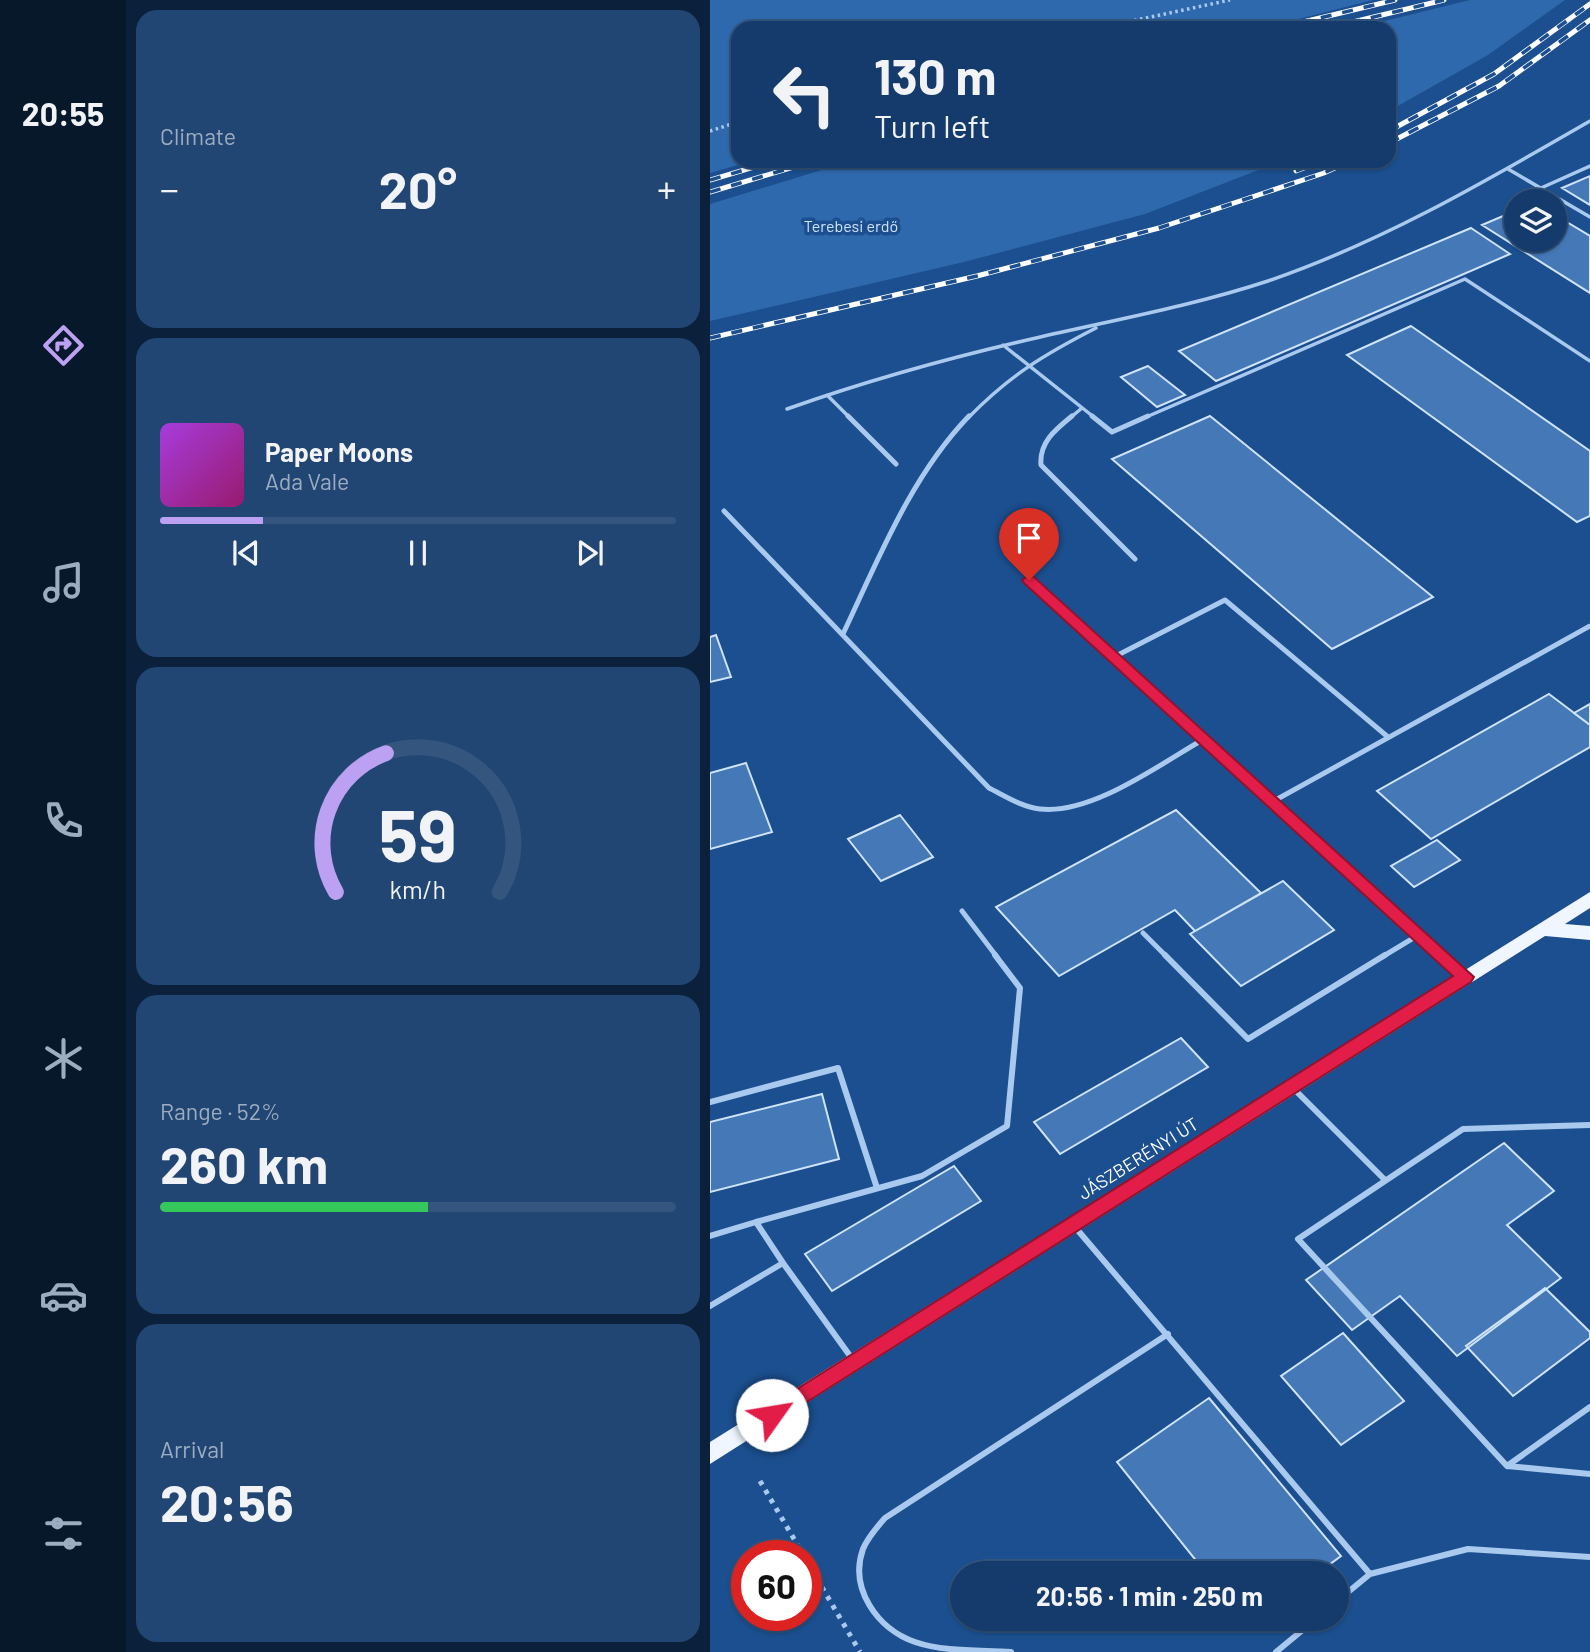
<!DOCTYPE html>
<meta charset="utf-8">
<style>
body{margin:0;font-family:Barlow,sans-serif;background:#214673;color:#f1f3f6;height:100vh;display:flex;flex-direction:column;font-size:26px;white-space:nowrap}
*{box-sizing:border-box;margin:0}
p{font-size:23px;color:#9dadc1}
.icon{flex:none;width:38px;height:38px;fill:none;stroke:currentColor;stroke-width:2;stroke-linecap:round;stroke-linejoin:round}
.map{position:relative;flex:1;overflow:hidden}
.sheet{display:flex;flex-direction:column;gap:10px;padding:10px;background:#0b203b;width:584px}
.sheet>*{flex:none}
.banner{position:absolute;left:21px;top:21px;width:665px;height:147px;border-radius:21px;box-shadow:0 2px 5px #0004,0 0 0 2px #33557e;background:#143b6b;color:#f1f3f6;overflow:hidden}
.controls{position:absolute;left:794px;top:189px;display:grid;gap:14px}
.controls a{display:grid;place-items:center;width:63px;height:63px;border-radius:50%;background:#143b6b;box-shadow:0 2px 5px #0004,0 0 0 2px #33557e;font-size:35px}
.speed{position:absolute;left:21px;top:1540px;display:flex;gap:14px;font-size:35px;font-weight:700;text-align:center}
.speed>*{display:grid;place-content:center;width:91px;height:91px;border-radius:50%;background:#143b6b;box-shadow:0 2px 5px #0004,0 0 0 2px #33557e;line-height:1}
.speed .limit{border:10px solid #d22;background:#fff;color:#111}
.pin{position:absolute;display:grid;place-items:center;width:60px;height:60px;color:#fff;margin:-72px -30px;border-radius:50% 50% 50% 0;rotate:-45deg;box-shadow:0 0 7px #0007}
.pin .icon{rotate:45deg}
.me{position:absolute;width:77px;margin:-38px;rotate:58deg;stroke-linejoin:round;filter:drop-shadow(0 0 5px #0008)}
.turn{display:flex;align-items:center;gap:24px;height:147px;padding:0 28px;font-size:32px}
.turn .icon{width:91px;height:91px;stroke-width:2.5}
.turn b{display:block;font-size:49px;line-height:60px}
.big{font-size:52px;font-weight:700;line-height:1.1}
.sheet .card{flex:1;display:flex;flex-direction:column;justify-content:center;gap:10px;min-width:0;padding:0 24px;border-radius:21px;background:#214673}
.sheet .dial{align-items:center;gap:0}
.dial svg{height:182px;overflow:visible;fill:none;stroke:#33557e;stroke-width:7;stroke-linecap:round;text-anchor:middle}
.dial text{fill:#f1f3f6;stroke:none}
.song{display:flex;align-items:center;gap:21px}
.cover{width:84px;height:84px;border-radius:10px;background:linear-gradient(135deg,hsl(280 70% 55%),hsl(320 70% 35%))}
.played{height:7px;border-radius:4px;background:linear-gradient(90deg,#bca0f2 20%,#33557e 20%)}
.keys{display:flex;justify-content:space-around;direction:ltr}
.heat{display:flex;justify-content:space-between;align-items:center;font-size:38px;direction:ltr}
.charge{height:10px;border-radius:5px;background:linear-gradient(90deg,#34c759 52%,#33557e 0)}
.trip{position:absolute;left:240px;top:1561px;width:399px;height:70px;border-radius:35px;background:#143b6b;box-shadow:0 2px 5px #0004,0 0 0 2px #33557e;font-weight:700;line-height:70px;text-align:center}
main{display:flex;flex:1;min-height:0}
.dock{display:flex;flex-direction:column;width:126px;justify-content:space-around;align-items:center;background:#08182b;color:#9dadc1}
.dock .icon{width:49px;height:49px}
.dock .current{color:#bca0f2}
.dock b{font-size:32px;color:#f1f3f6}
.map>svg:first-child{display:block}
.green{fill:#2e69ad}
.building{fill:#4478b7;stroke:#cfe3fa;stroke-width:2}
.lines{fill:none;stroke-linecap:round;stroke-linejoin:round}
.path-far1{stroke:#a9c9ee;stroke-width:3.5;stroke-dasharray:2.5 3.5;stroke-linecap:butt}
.path{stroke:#a9c9ee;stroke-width:5;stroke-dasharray:4.5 6;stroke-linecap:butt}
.lane-far2{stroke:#a9c9ee;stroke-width:3.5}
.lane-far1{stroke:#a9c9ee;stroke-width:5}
.lane{stroke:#a9c9ee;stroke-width:6}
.primary{fill:#f0f6ff;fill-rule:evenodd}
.rail-casing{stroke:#fff;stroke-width:5}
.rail{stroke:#1b4f8f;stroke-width:3.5;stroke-dasharray:11;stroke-linecap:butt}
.route{fill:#e11d48;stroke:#92132f;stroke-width:2}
.labels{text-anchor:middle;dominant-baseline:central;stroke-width:7;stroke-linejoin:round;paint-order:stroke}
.far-park-label{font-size:16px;fill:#cfe3fa;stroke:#1b4f8f}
.street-label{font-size:18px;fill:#fff;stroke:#1b4f8f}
</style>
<main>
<nav class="dock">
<b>20:55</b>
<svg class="icon current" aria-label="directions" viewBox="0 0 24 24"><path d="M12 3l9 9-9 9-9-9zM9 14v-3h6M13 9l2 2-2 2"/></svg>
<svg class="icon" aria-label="music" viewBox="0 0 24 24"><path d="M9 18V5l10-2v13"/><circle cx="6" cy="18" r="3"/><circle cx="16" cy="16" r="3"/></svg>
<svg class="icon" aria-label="phone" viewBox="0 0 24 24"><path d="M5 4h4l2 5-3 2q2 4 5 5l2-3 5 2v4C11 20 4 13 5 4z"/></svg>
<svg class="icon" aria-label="climate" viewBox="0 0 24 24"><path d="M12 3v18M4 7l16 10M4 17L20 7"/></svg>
<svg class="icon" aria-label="car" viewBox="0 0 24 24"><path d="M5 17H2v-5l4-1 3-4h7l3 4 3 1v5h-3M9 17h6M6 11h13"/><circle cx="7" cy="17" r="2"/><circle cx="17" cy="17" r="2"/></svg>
<svg class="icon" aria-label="filters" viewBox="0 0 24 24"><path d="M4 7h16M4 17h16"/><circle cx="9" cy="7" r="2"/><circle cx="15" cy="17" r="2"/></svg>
</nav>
<section class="sheet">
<div class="card"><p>Climate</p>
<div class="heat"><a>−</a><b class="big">20°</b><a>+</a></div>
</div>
<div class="card">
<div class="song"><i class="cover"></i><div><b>Paper Moons</b><p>Ada Vale</p></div></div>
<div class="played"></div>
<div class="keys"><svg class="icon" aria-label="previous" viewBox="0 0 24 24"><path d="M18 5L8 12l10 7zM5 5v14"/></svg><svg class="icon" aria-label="pause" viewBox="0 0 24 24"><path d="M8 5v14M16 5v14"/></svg><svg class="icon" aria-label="next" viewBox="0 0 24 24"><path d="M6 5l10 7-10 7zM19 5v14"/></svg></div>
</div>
<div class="card dial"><svg viewBox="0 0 100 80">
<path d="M14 69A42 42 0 1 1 86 69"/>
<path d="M14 69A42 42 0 0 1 36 8" stroke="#bca0f2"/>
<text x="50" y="56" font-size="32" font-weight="700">59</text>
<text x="50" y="72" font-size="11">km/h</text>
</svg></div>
<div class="card"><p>Range · 52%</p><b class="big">260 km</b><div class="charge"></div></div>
<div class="card"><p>Arrival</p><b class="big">20:56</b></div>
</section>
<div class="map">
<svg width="880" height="1652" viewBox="0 0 880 1652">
<rect width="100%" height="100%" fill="#1b4f8f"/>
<path class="green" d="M 0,0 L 663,0 L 553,28 L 28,28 L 28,161 L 42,161 L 0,173 Z
M 760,0 L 855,0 L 778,55 L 679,111 L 679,28 L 646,28 Z
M 141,161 L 572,161 L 435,214 L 254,262 L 0,321 L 0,204 Z"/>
<path class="building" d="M 880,176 L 880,205 L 852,188 Z
M 807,210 L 807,240 L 845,240 L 845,215 L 880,236 L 880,293 L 772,225 Z
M 761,228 L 800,254 L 506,381 L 469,351 Z
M 701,326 L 880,451 L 880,516 L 867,522 L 637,355 Z
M 438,366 L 475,395 L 447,407 L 411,377 Z
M 500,416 L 723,597 L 622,649 L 402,459 Z
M 6,635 L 21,677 L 0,682 L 0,637 Z
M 839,694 L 880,725 L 880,747 L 721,839 L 667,791 Z
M 880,704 L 880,725 L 864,713 Z
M 36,763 L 62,832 L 0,849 L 0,773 Z
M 466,810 L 551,893 L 485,931 L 465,910 L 349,976 L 286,907 Z
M 190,815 L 223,857 L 171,881 L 138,839 Z
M 727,840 L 750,860 L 704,887 L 681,866 Z
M 573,881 L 624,930 L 531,986 L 480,934 Z
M 471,1038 L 498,1067 L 350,1154 L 324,1122 Z
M 112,1094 L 129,1159 L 0,1192 L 0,1122 Z
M 794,1143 L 844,1191 L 797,1225 L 851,1278 L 747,1356 L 690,1296 L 642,1330 L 596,1280 Z
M 244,1166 L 271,1201 L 122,1291 L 95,1254 Z
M 835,1288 L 880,1332 L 880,1338 L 803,1396 L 756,1346 Z
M 633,1333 L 694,1401 L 631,1445 L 571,1376 Z
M 499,1398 L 631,1556 L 608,1573 L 496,1573 L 407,1462 Z"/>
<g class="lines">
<path class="path-far1" d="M 389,28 L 520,0
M 0,131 L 28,122"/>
<path class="path" d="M 50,1481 L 94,1556
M 96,1560 L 150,1652"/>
<path class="lane-far2" d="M 798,169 L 880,217
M 831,188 L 880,166
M 293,345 L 385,418
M 117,395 L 140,418
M 77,409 C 159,380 242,357 326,338 C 404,320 482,306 558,281 C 672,242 776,181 880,121
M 258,418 C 299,376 333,355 386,328
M 360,418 L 372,408
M 434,418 L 755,279 L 880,361"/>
<path class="lane-far1" d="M 138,416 L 186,464
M 362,416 C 346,429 329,442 331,465 L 425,559
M 382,416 L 402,432 L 438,416
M 14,511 L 279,788 C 295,796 312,807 330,809 C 382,815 450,764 494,739 L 734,957
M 319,580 L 494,739
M 133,634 C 168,560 201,476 259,416
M 404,657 L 515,600 L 678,737
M 562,802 L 880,626
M 252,911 L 287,957
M 433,933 L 457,957
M 672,957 L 710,934"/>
<path class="lane" d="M 455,955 L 538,1039 L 675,955
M 732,955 L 756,977
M 584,1089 L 675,1180
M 0,1102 L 128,1068 L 167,1188
M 880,1125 L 753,1129 L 588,1239 L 797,1466 L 880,1474
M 46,1222 L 212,1176 L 297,1126 L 310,988 L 285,955
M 365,1227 L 660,1574
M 0,1236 L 46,1222 L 73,1263
M 0,1306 L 73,1263 L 143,1360
M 797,1466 L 880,1407
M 626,1602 L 660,1574 L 758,1549 L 880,1557
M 301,1652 C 270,1650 234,1652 205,1642 C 167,1629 139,1588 153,1549 C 158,1537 167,1527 175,1518 L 458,1334
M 566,1652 L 606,1619"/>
<path class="primary" d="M 880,892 L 880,908 L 855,924 L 880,926 L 880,940 L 835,936 L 0,1464 L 0,1442 Z"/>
<g class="rail-casing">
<path id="rail" d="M 568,28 L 685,0
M 618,28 L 734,0
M 679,131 L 784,74 L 880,4
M 679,143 L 789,86 L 880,20
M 586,171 L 613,161
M 0,180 L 65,161
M 0,192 L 104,161
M 0,338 L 267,276 L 449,228 L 614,173 L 640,161"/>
</g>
<use href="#rail" class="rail"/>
</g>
<path class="route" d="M 319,575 L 324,577 L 764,977 L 761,982 L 62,1424 L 55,1422 L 52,1415 L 55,1409 L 743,976 L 314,583 L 312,580 Z"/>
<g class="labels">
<g class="far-park-label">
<text x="141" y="225">Terebesi erdő</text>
</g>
<g class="street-label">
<text transform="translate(428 1158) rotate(-32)">JÁSZBERÉNYI ÚT</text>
</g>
</g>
</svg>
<div class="controls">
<a><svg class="icon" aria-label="layers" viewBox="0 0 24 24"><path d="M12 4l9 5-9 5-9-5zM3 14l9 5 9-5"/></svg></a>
</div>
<div class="speed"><div class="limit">60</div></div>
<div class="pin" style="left:319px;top:580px;background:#d93025"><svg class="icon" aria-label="arrive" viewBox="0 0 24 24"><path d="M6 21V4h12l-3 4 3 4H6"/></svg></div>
<svg class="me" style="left:62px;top:1415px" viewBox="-20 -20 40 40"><circle r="19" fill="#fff"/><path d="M0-13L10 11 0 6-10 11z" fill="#e11d48"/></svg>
<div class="trip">20:56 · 1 min · 250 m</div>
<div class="banner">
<div class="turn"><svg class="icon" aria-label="left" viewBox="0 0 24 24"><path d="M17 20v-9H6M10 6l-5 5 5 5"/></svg><div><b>130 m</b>Turn left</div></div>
</div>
</div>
</main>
